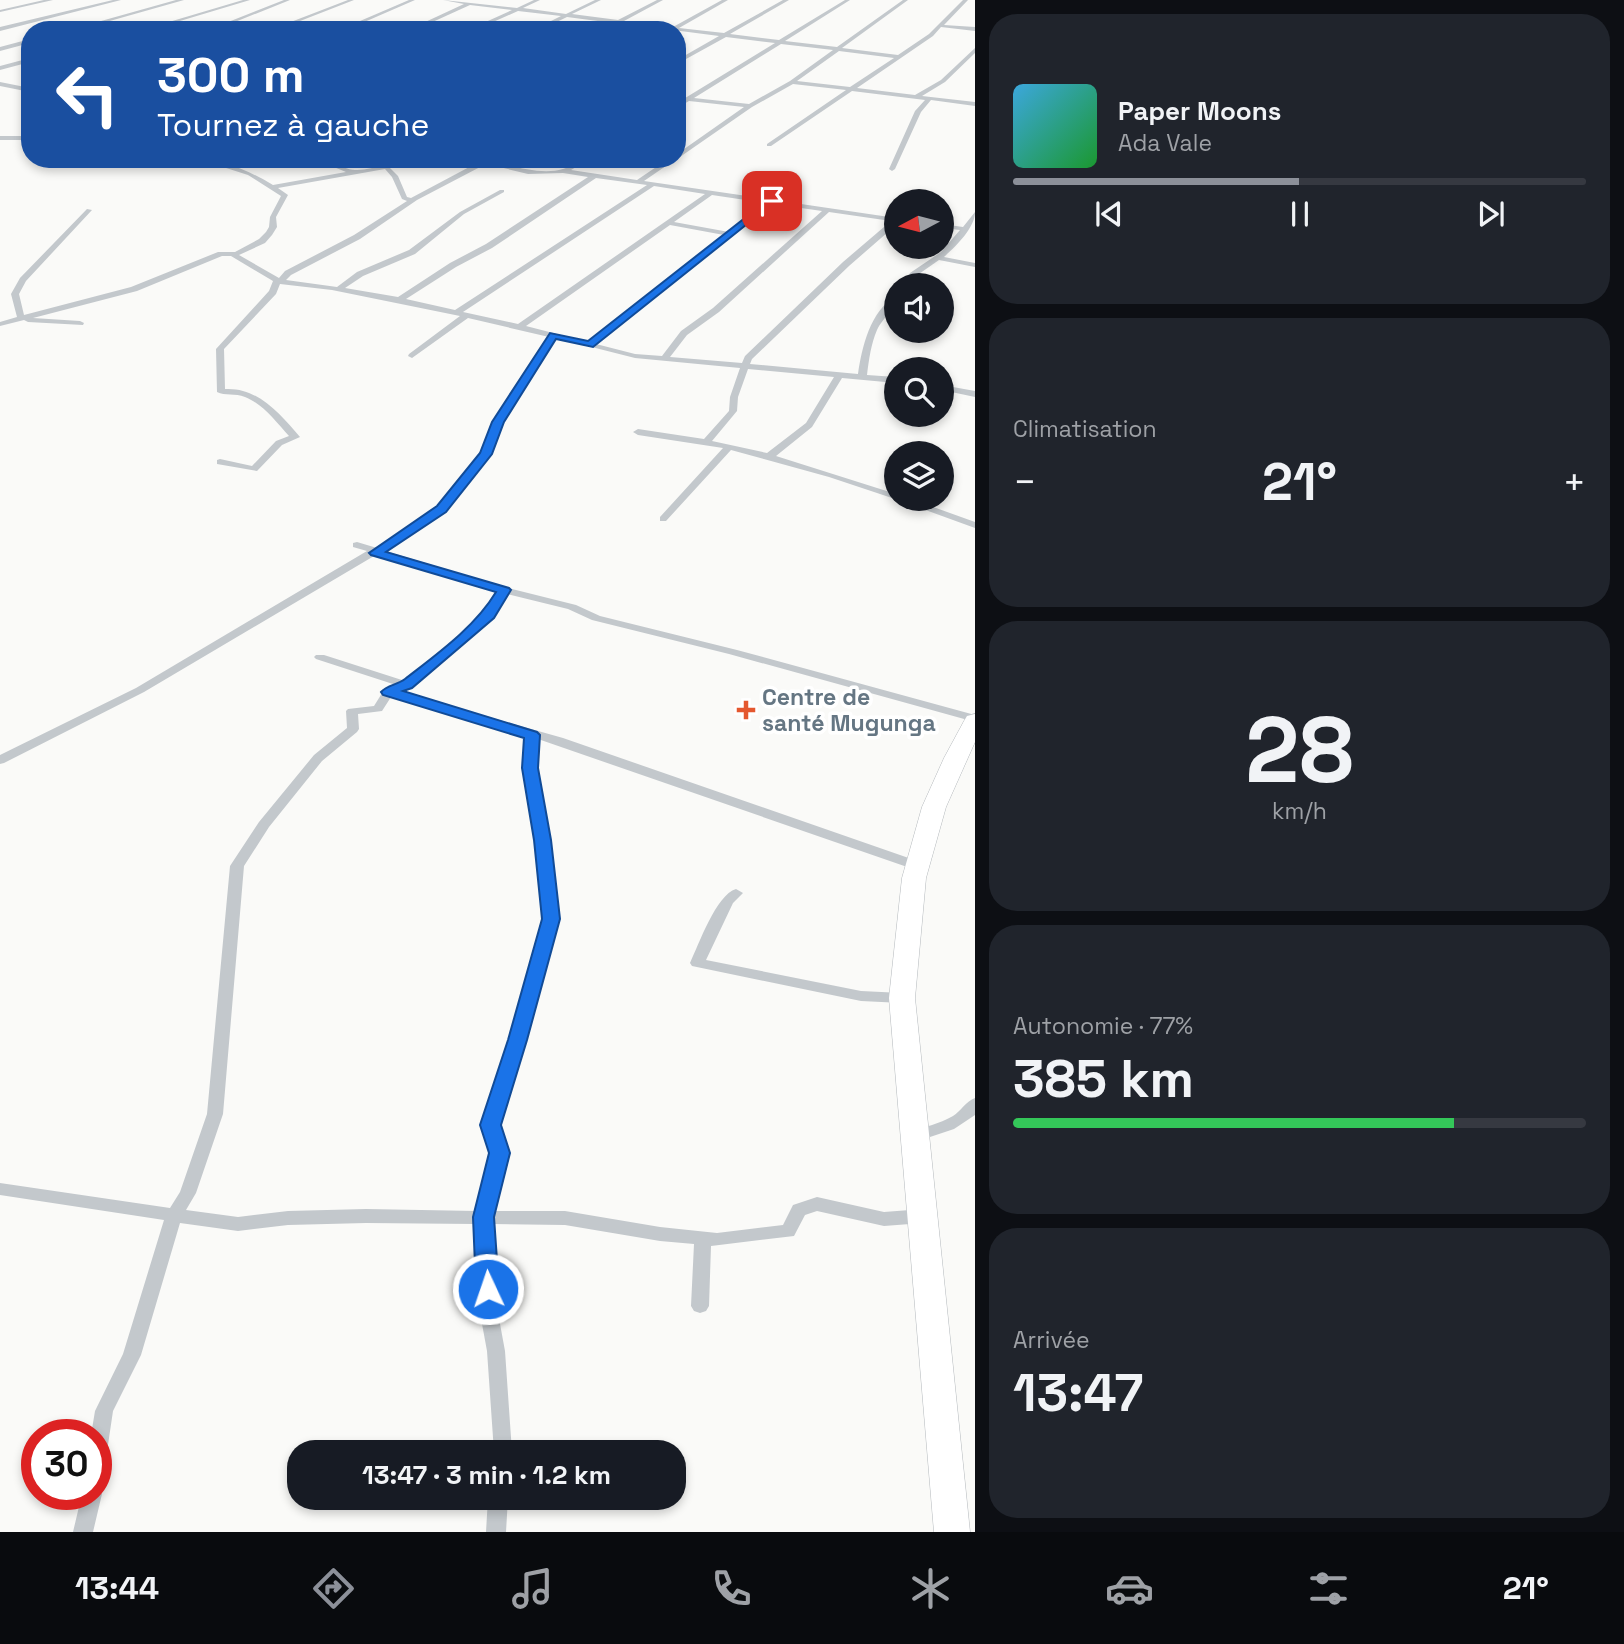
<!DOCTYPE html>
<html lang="fr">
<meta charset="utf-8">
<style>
body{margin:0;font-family:"Space Grotesk",sans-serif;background:#20242c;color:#f1f3f6;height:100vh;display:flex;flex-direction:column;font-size:26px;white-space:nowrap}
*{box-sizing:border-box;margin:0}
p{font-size:23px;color:#9ea1a6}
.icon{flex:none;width:38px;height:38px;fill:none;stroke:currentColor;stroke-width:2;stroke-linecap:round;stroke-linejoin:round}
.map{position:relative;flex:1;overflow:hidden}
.panel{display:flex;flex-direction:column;gap:14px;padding:14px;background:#0d0f14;width:649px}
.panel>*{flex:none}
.top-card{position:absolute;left:21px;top:21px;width:665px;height:147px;border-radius:28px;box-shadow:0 4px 10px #0003;background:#1a4fa0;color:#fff;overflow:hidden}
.needle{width:46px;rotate:263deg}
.tools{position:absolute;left:884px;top:189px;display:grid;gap:14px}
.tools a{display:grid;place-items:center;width:70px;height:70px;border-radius:50%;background:#171b24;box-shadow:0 4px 10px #0003;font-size:35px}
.speed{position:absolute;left:21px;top:1419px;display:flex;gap:14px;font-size:35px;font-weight:700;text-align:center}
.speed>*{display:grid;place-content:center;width:91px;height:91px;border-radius:50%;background:#171b24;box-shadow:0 4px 10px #0003;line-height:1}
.speed .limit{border:10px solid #d22;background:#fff;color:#111}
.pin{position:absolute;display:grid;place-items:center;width:60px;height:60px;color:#fff;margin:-30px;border-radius:14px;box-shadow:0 4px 10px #0006}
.me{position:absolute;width:77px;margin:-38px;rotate:357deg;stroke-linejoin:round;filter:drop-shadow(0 0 5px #0008)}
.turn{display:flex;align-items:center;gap:24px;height:147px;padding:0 21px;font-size:32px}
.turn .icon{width:91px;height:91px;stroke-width:2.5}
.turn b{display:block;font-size:49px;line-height:60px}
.big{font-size:52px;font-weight:800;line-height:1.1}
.panel .widget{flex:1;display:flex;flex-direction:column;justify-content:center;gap:10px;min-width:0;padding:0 24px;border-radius:28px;background:#20242c}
.panel .dial{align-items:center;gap:0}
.dial b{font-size:91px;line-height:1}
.song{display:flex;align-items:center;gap:21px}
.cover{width:84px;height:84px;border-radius:10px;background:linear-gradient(135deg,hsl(200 70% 55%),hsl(130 70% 35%))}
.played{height:7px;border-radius:4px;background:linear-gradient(90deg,#8c9099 50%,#363941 50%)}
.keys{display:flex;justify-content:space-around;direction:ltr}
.heat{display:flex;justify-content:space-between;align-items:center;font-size:38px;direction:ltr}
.charge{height:10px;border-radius:5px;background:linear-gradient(90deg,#34c759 77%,#363941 0)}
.trip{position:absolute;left:287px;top:1440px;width:399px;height:70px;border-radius:28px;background:#171b24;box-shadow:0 4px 10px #0003;font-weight:800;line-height:70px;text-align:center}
.tabs{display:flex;height:112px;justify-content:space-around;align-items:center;background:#090b0e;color:#9ea1a6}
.tabs .icon{width:49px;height:49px}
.tabs .active{color:#8c9099}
.tabs b{font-size:32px;color:#f1f3f6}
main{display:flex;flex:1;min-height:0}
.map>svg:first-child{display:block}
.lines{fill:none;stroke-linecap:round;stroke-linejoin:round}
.highway-casing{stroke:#b4b9bd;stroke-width:1}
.street{fill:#c3c8cc;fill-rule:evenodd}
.highway{fill:#fff;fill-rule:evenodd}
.route{fill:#1a73e8;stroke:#114b97;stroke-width:2}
.poi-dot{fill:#e4572e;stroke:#fff;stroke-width:2.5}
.labels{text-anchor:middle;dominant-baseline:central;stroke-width:7;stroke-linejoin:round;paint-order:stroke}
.poi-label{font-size:23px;font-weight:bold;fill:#657683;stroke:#fff;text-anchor:start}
</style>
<main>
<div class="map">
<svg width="975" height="1532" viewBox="0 0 975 1532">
<rect width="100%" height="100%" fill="#fafaf8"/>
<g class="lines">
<g class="highway-casing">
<path id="highway" d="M 975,714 L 975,742 L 946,807 L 926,878 L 915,998 L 970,1532 L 934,1532 L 889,998 L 902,878 L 922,807 L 944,758 L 964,721 L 967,716 Z"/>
</g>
<path class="street" d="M 44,0 L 53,0 L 0,12 L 0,10 Z
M 113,0 L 121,0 L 0,31 L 0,27 Z
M 176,0 L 184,0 L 78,30 L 69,30 Z
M 243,0 L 250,0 L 150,30 L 142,30 Z
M 284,0 L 290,0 L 215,30 L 208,30 Z
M 348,0 L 354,0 L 277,30 L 270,30 Z
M 409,0 L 415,0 L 346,30 L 339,30 Z
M 443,0 L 517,8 L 534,0 L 540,0 L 523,8 L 566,14 L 595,0 L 601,0 L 572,14 L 618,20 L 657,0 L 663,0 L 624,21 L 673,27 L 722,0 L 728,0 L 679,28 L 724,33 L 783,0 L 789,0 L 730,34 L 779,40 L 845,0 L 850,0 L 785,41 L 837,47 L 903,0 L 908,0 L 842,48 L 898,55 L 929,34 L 963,0 L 968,0 L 944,25 L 975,27 L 975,31 L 941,27 L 933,36 L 857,88 L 915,95 L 941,80 L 975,48 L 975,53 L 945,82 L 922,96 L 975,102 L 975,106 L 931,100 L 921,112 L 895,169 L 892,171 L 889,169 L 915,111 L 925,100 L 852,91 L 771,146 L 767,146 L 767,144 L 846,90 L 793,84 L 752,107 L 677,159 L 677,154 L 744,107 L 689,101 L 677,108 L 677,103 L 775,43 L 726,37 L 677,64 L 677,60 L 719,36 L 619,23 L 606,30 L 600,30 L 613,23 L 567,17 L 540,30 L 533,30 L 561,16 L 518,11 L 475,30 L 468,30 L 512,10 L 470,5 L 415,30 L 408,30 L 464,4 ZM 781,44 L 833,50 L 790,81 L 749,104 L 694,98 ZM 839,51 L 894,58 L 850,87 L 797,81 Z
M 30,39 L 30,43 L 0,51 L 0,47 Z
M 30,58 L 30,62 L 0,70 L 0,66 Z
M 0,82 L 30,88 L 30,92 L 0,86 Z
M 0,136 L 30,136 L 30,140 L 0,140 Z
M 198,159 C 224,159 251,172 273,185 L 346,172 L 329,165 L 326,162 L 329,159 L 337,159 L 333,162 C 339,165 348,170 355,170 C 374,171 393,159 412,159 L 390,168 L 398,176 L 407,197 L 411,198 L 473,165 L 446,159 L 480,162 L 497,159 L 494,161 C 515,167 542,175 563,169 C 573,166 579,159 590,159 L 571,170 L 637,180 L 668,159 L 676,159 L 644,181 L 896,218 L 896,225 L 849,266 L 752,359 L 750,364 L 858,374 C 862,347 870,311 896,296 C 896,308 882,319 877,330 C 871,344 869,359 867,375 L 896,377 L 896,383 L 842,378 L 812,427 L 776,456 L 896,494 L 896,499 L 911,499 L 975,522 L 975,528 L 898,500 L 829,477 L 731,450 L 666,521 L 660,521 L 660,517 L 723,448 L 638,435 L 633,432 L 638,429 L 704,439 L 729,411 L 730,397 L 740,368 L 635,358 L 556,338 L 502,422 L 491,454 L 445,511 L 386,551 L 508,588 L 576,605 L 600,616 L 737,650 L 975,715 L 975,722 L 729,654 L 592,620 L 568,609 L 507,594 L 493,617 L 411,687 L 400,692 L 563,738 L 923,863 L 925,866 L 923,869 L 913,869 L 538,739 L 536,768 L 548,840 L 558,919 L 525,1039 L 498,1125 L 507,1153 L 493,1211 L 565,1211 L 660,1227 L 717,1233 L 783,1225 L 793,1205 L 817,1197 L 884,1212 L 923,1209 L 929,1211 L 931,1216 L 929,1221 L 923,1223 L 884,1226 L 817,1211 L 805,1215 L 794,1236 L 711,1246 L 709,1306 L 706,1311 L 700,1313 L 694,1311 L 691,1306 L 694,1244 L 660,1241 L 565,1225 L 492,1224 L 498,1313 L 505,1351 L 512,1452 L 494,1452 L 487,1351 L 480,1313 L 475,1224 L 366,1223 L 288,1225 L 238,1231 L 180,1223 L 141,1355 L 113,1411 L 105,1465 L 103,1471 L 96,1474 L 96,1435 L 91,1435 L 95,1411 L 123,1354 L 164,1220 L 0,1195 L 0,1183 L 170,1208 L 180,1192 L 207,1114 L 230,866 L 259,822 L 314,755 L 347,728 L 346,711 L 348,709 L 374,706 L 384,690 L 396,685 L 316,659 L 314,657 L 316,655 L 324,655 L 405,681 L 485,613 L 498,591 L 380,555 L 374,556 L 144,692 L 4,763 L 0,764 L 0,755 L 136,688 L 367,551 L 353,547 L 353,543 L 357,542 L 377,548 L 439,507 L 482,453 L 494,422 L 549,337 L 468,318 L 412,358 L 408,356 L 409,354 L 460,316 L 332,290 L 280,284 L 276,294 L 224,349 L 225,389 C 258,387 280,414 300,437 L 282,445 L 257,471 L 217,464 L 217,460 L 220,459 L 252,466 L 276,441 L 289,436 C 276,422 263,404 245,397 C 235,393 225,396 217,392 L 216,349 L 269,291 L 273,281 L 231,256 L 222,256 L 137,291 L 33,318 L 80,321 L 84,323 L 83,325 L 28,322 L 24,320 L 0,326 L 0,322 L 17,317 L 11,294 L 20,278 L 87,209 L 92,210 L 26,281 L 19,294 L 24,315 L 131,287 L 218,252 L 235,252 L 259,239 L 266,232 L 269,227 L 270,217 L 281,196 L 248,175 ZM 491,165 L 528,174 L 563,173 L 588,177 L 486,244 L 450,263 L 398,297 L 345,288 L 363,276 L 415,254 L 464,214 L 504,192 L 504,190 L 500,190 L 460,212 L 409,250 L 357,272 L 337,287 L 286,280 L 291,275 L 360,239 L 417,200 L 482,166 ZM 385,169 L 392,177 L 402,199 L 407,201 L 354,235 L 285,271 L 279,278 L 239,255 L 265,243 L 272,235 L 277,227 L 276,217 L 288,195 L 278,188 ZM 596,178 L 647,185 L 455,310 L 406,299 L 456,267 L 492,248 ZM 654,186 L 705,194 L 518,324 L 463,312 ZM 712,195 L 765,203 L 729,232 L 674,222 ZM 773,204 L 822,211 L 713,308 L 681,331 L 662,356 L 635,354 L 596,344 ZM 829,212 L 891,221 L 843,262 L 745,356 L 742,363 L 670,357 L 687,335 L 719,312 ZM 670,225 L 724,235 L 588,342 L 526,326 ZM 748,369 L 834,377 L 806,423 L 767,453 L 712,441 L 737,411 L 738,397 ZM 391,697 L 526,735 L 524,768 L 536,840 L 544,919 L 511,1039 L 482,1125 L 491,1153 L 476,1211 L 366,1209 L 288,1211 L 238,1217 L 186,1210 L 196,1193 L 223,1114 L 244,866 L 269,827 L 322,761 L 357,732 L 359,729 L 358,714 L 382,711 Z
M 975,212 C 975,228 956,246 944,257 L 975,263 L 975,267 L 939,260 L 916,276 L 913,285 L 905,285 L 910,273 L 941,252 L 960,230 L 942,228 L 942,224 L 963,227 Z
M 942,385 L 975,391 L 975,397 L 942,390 Z
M 736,889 L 743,893 L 733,903 L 706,960 L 861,991 L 902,993 L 907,994 L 909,998 L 907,1002 L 902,1003 L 861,1001 L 692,966 L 690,963 C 699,944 716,895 736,889 Z
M 975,1098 L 975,1115 L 954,1129 L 915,1142 L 909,1140 L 907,1136 L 909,1132 C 924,1127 939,1124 953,1116 C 961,1111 966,1101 975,1098 Z
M 96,1487 L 102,1494 L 93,1532 L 73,1532 L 82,1494 L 96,1494 Z
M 488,1498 L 508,1498 L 506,1532 L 486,1532 Z"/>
<use href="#highway" class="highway"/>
</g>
<path class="route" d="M 769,199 L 776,201 L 593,347 L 556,339 L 504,422 L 492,454 L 446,512 L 386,552 L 509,588 L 511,590 L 494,618 L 412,688 L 403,691 L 537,732 L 540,735 L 538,768 L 551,840 L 560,919 L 527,1040 L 501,1125 L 510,1153 L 494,1217 L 499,1289 L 496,1295 L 488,1298 L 480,1295 L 476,1289 L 473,1217 L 489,1153 L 480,1125 L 508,1040 L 542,919 L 534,840 L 522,768 L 524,738 L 383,695 L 381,692 C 387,685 397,685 405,679 C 437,654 475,627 496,592 L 371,555 L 369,553 L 437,506 L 480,453 L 492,422 L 550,333 L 588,341 Z"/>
<path class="poi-dot" d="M742.5 699.5h7v7h7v7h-7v7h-7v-7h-7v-7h7z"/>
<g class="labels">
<g class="poi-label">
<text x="762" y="697">Centre de<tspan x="762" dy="26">santé Mugunga</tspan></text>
</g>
</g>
</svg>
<div class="tools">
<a><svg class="needle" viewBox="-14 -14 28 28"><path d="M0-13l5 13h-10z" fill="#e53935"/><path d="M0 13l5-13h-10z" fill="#9ea1a6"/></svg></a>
<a><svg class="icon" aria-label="sound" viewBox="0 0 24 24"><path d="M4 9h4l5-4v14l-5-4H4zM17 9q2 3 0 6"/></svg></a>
<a><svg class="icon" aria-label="search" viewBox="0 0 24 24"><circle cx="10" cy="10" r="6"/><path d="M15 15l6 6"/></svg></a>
<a><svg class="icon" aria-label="layers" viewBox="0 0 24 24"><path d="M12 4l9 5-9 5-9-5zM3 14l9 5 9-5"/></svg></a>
</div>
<div class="speed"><div class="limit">30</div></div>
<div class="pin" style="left:772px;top:201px;background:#d93025"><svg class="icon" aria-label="arrive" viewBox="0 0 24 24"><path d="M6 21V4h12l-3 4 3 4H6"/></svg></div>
<svg class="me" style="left:488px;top:1289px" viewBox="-20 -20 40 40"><circle r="17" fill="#1a73e8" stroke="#fff" stroke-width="3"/><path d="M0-11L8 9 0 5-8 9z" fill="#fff"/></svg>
<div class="trip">13:47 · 3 min · 1.2 km</div>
<div class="top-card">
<div class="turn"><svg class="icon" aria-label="left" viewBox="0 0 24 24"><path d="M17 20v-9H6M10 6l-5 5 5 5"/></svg><div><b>300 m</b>Tournez à gauche</div></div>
</div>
</div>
<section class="panel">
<div class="widget">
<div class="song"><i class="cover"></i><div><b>Paper Moons</b><p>Ada Vale</p></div></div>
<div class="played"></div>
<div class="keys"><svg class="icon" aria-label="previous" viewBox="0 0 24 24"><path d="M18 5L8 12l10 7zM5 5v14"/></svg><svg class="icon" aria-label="pause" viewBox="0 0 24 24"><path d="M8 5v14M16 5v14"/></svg><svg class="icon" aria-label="next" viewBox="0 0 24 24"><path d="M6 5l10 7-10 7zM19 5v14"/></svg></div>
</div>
<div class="widget"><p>Climatisation</p>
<div class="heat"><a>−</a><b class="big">21°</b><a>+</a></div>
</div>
<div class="widget dial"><b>28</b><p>km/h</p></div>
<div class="widget"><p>Autonomie · 77%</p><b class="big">385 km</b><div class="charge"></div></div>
<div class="widget"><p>Arrivée</p><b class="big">13:47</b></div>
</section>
</main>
<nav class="tabs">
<b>13:44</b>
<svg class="icon active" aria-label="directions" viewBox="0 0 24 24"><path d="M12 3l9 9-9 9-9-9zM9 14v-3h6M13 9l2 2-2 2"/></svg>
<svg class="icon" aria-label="music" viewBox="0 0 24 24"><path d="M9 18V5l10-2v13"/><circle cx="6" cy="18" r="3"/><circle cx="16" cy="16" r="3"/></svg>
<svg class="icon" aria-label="phone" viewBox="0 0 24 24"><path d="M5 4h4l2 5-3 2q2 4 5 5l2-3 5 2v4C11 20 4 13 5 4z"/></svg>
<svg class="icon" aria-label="climate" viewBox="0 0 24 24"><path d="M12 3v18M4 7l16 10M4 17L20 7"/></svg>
<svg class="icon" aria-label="car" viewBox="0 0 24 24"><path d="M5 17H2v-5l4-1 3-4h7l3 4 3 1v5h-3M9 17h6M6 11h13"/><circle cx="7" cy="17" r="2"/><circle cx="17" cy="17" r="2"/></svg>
<svg class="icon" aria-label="filters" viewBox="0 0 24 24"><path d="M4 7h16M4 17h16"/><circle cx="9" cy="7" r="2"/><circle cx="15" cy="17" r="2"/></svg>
<b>21°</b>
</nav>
